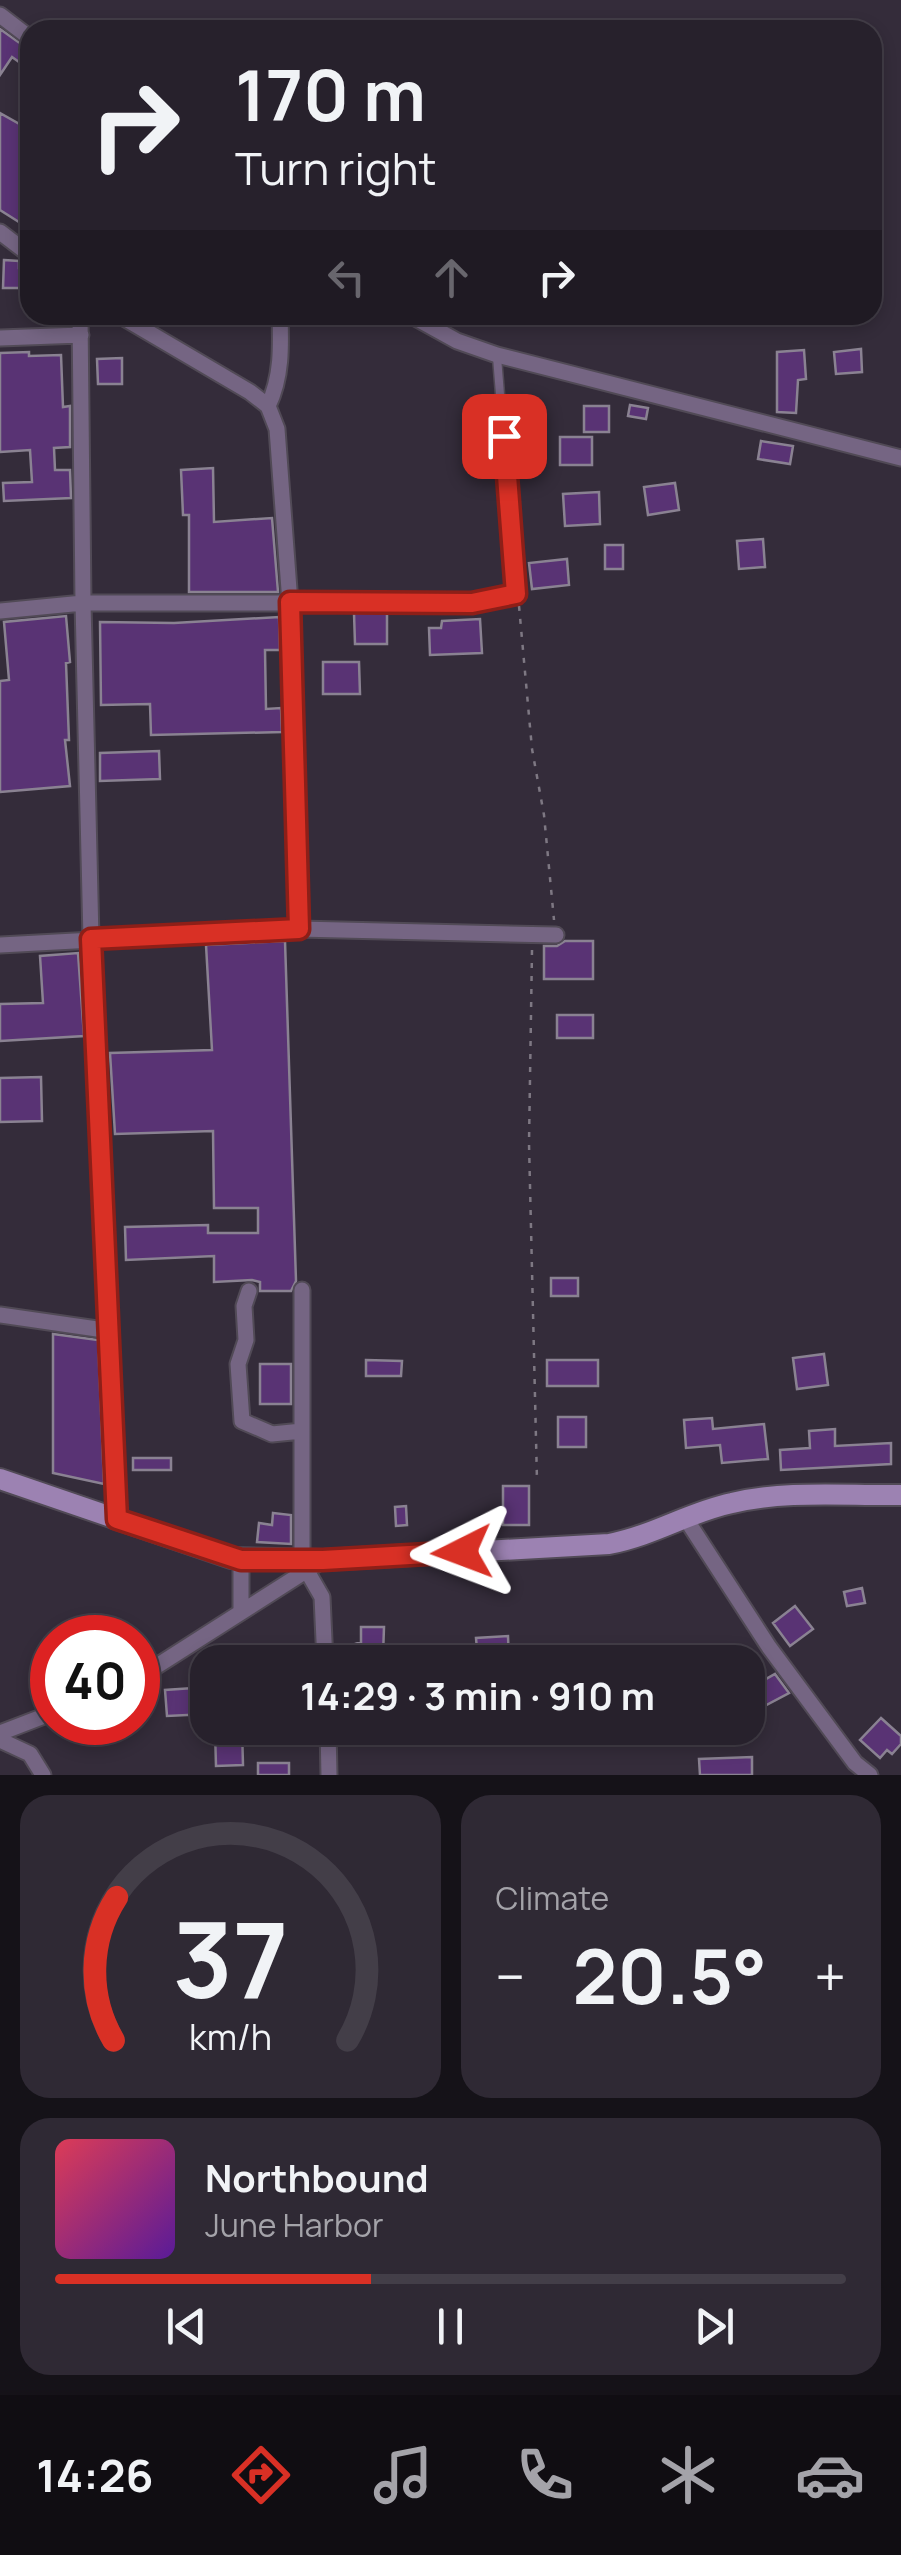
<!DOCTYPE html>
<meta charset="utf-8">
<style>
body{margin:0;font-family:Manrope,sans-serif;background:#2f2934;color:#f1f3f6;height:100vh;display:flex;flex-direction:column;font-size:38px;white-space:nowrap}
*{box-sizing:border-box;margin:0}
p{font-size:32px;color:#a4a3a9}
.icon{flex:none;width:55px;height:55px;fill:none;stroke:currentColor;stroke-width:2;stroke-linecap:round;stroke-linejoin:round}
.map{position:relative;height:1775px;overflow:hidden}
.drawer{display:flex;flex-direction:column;gap:20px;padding:20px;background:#151218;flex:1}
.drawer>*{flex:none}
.hud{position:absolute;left:20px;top:20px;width:862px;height:305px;border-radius:30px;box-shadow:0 5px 15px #0003,0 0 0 2px #433e48;background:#27212c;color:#f1f3f6;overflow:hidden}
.speed{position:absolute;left:30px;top:1615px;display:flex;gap:20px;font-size:50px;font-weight:700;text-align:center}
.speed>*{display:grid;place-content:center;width:130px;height:130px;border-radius:50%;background:#27212c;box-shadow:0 5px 15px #0003,0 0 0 2px #433e48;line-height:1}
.speed .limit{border:15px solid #d22;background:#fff;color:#111}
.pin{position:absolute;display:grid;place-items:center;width:85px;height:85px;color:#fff;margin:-42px;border-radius:20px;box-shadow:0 5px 15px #0006}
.me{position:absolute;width:110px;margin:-55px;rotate:267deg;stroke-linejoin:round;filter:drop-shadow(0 0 8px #0008)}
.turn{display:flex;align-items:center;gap:35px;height:210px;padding:0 50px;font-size:45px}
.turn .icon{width:130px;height:130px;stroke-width:2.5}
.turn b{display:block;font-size:70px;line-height:85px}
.lanes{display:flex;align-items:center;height:95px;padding:0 50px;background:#0003;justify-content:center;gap:50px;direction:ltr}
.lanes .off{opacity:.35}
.big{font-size:75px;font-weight:700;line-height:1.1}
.drawer .card{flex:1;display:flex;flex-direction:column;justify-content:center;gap:15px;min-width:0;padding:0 35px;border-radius:30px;background:#2f2934}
.drawer .dial{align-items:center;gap:0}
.dial svg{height:260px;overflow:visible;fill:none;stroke:#433e48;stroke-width:7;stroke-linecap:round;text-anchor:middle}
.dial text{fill:#f1f3f6;stroke:none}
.song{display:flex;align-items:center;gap:30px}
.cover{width:120px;height:120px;border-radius:15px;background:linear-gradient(135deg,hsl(350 70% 55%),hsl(270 70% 35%))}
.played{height:10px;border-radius:5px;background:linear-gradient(90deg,#d93025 40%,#433e48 40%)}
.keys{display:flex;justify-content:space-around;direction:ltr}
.heat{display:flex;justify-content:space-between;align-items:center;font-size:55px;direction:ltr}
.drawer .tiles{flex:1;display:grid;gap:20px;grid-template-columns:1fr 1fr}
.card:last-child{grid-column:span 2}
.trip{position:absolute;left:190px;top:1645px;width:575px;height:100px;border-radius:30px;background:#27212c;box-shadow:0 5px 15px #0003,0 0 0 2px #433e48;font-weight:700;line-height:100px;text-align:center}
.dock{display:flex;height:160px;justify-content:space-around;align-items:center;background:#100d12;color:#a4a3a9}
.dock .icon{width:70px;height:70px}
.dock .current{color:#d93025}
.dock b{font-size:45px;color:#f1f3f6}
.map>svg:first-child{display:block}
.building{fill:#593374;stroke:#8a8292;stroke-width:2.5}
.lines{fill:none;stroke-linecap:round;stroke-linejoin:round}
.lane-casing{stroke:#514a56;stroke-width:11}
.street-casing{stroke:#514a56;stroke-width:19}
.secondary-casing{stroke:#514a56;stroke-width:24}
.path{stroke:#7e7883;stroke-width:2.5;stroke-dasharray:5 8;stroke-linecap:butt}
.lane{stroke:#756583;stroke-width:8}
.street{stroke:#756583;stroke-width:15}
.secondary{stroke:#9c82b2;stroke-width:20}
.route-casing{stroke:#8d1f18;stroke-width:25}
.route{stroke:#d93025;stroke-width:18}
</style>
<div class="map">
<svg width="901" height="1775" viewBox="0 0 901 1775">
<rect width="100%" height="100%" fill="#342c3a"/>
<path class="building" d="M 0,29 L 28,49 L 19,62 L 12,57 L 0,75 Z
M 0,113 L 30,130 L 30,229 L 0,210 Z
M 4,260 L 19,261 L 19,268 L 26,268 L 25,288 L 3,288 Z
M 861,349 L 862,372 L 836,374 L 834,352 Z
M 804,350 L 806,379 L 798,380 L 796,413 L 777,412 L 777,352 Z
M 29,352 L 29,356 L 61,355 L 63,407 L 70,406 L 70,447 L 54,448 L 55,470 L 70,470 L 71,498 L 4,501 L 3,483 L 32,482 L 30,450 L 0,452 L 0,353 Z
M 122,358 L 122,384 L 98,384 L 97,359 Z
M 630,405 L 648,408 L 646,419 L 628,416 Z
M 584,406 L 609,406 L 609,432 L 584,432 Z
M 560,437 L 592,437 L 592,465 L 560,465 Z
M 761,441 L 793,446 L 790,464 L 758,459 Z
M 213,468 L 214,522 L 272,518 L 278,592 L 189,592 L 189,515 L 183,515 L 181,470 Z
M 675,483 L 679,510 L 648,515 L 644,487 Z
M 599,492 L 600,524 L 565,526 L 563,494 Z
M 763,539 L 765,567 L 739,569 L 737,541 Z
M 605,545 L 623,545 L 623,569 L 605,569 Z
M 567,559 L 569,585 L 532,589 L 529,563 Z
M 354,613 L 387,613 L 387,644 L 355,644 Z
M 66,616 L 70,662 L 66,663 L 69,740 L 65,740 L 70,786 L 0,792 L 0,681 L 9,680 L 4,622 Z
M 279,617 L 280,650 L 265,650 L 266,709 L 281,708 L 282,732 L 151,735 L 150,704 L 101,705 L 100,622 L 174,623 Z
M 480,619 L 482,653 L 430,655 L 429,628 L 441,628 L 442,621 Z
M 323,662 L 359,662 L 360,694 L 323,694 Z
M 159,751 L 160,779 L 100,781 L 100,753 Z
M 285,941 L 296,1281 L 291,1291 L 260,1291 L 260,1282 L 252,1280 L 214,1282 L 214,1256 L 126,1260 L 125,1227 L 208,1225 L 208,1233 L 258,1233 L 258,1208 L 214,1208 L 213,1131 L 115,1134 L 110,1053 L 212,1050 L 206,945 Z
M 565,941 L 593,941 L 593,979 L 544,979 L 544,946 L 557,946 Z
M 78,953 L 84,1036 L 0,1041 L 0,1004 L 43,1003 L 40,956 Z
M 557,1015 L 593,1015 L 593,1038 L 557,1038 Z
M 41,1077 L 42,1121 L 0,1122 L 0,1078 Z
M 551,1278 L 578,1278 L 578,1296 L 551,1296 Z
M 53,1334 L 98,1340 L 104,1484 L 53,1473 Z
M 824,1354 L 828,1385 L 797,1389 L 793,1358 Z
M 366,1360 L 402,1361 L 401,1376 L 366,1376 Z
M 547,1360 L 598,1360 L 598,1386 L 547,1386 Z
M 260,1364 L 291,1364 L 291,1404 L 260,1404 Z
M 558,1417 L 586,1417 L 586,1447 L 558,1447 Z
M 712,1418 L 713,1429 L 764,1424 L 768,1459 L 722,1463 L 720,1445 L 686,1448 L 684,1420 Z
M 835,1429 L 835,1446 L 891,1443 L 891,1464 L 781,1470 L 780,1450 L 810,1448 L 809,1431 Z
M 133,1458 L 171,1458 L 171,1470 L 133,1470 Z
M 503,1486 L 529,1486 L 529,1525 L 503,1525 Z
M 406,1506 L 407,1525 L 396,1526 L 395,1507 Z
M 273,1513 L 291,1515 L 291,1544 L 257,1542 L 259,1523 L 272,1525 Z
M 862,1588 L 865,1603 L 847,1606 L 844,1592 Z
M 795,1606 L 813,1629 L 790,1646 L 773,1623 Z
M 361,1627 L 384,1627 L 383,1656 L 352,1656 L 349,1646 L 361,1642 Z
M 508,1636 L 509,1662 L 478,1662 L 476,1638 Z
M 775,1674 L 789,1693 L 757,1710 L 748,1689 Z
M 208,1687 L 208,1714 L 167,1716 L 165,1690 Z
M 881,1718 L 901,1736 L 901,1744 L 892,1754 L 887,1750 L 880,1758 L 860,1740 Z
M 242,1729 L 243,1765 L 216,1766 L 215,1730 Z
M 752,1757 L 752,1775 L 700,1775 L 699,1759 Z
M 258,1763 L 289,1763 L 289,1775 L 258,1775 Z"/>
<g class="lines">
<g class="lane-casing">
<path id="lane" d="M 290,603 L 472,603 L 516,594 L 497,357"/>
</g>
<g class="street-casing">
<path id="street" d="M 0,15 L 30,38
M 0,232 L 30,255
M 80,315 L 83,603 L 91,939 L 117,1519
M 119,315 L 250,392 L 268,406 L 277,429 L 290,603 L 299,929
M 410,315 L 457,341 L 497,355 L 901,458
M 0,338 L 81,335
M 268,406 C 282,377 281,346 280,315
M 0,611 L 83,603 L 290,603
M 0,945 L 299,929 L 556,935
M 302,1290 L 302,1560
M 249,1291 L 244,1306 L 246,1340 L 238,1364 L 242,1421 L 272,1434 L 302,1431
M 0,1315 L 104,1330 L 110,1334
M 686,1519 L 769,1647 L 855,1763 L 870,1775
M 241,1560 L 241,1612
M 307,1571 L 322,1597 L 325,1662
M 138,1678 L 323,1560
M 328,1728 L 329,1775
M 0,1733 L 52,1713
M 0,1740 L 30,1754 L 43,1775"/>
</g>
<g class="secondary-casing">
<path id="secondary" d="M 0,1479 L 231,1558 L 323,1560 L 609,1544 C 655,1535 689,1512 732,1503 C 786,1490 846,1496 901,1495"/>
</g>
<path class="path" d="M 519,606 L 532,749 L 544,815 L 554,920
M 532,950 L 529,1143 L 537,1481"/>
<use href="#lane" class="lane"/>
<use href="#street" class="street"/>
<use href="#secondary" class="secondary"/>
</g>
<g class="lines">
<g class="route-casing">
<path id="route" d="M 462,1552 L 323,1560 L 241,1560 L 117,1519 L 91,939 L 299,929 L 290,602 L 472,603 L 516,594 L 504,436"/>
</g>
<use href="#route" class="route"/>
</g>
</svg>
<div class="speed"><div class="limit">40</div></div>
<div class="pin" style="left:504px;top:436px;background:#d93025"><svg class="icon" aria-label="arrive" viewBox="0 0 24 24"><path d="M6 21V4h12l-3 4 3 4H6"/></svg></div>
<svg class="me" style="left:462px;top:1552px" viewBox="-20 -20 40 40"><path d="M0-17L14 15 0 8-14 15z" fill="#d93025" stroke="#fff" stroke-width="4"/></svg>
<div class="trip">14:29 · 3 min · 910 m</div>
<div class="hud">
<div class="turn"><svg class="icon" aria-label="right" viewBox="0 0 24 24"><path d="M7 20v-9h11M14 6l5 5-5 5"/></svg><div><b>170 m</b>Turn right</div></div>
<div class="lanes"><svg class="icon off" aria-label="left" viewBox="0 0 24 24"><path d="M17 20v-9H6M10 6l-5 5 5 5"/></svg><svg class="icon off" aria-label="ahead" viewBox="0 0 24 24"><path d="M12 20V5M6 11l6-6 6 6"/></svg><svg class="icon" aria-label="right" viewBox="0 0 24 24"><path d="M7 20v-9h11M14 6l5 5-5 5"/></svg></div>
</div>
</div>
<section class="drawer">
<div class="tiles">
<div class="card dial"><svg viewBox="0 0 100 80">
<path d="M14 69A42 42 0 1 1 86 69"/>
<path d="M14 69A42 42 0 0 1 15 25" stroke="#d93025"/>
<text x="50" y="56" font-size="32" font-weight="700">37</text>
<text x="50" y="72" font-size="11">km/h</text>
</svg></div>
<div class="card"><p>Climate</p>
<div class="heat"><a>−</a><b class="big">20.5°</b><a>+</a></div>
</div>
<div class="card">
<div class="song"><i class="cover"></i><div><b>Northbound</b><p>June Harbor</p></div></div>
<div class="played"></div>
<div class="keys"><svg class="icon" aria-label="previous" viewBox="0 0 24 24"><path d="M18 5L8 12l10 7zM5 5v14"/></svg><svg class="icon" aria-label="pause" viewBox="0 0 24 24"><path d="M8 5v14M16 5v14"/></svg><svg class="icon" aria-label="next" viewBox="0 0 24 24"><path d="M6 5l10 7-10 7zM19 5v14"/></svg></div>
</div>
</div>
</section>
<nav class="dock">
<b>14:26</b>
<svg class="icon current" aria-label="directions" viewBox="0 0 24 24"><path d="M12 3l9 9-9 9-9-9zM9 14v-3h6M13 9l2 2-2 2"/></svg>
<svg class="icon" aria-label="music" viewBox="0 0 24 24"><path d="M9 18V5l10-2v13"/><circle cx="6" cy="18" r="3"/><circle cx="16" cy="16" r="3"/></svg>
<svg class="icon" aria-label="phone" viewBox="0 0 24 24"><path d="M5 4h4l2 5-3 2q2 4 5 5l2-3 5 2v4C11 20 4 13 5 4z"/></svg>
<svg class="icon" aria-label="climate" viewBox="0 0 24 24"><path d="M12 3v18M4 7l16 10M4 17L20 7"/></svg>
<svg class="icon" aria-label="car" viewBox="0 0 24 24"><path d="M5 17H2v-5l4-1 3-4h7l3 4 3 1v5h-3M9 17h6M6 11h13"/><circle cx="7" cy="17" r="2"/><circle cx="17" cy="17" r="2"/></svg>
</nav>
